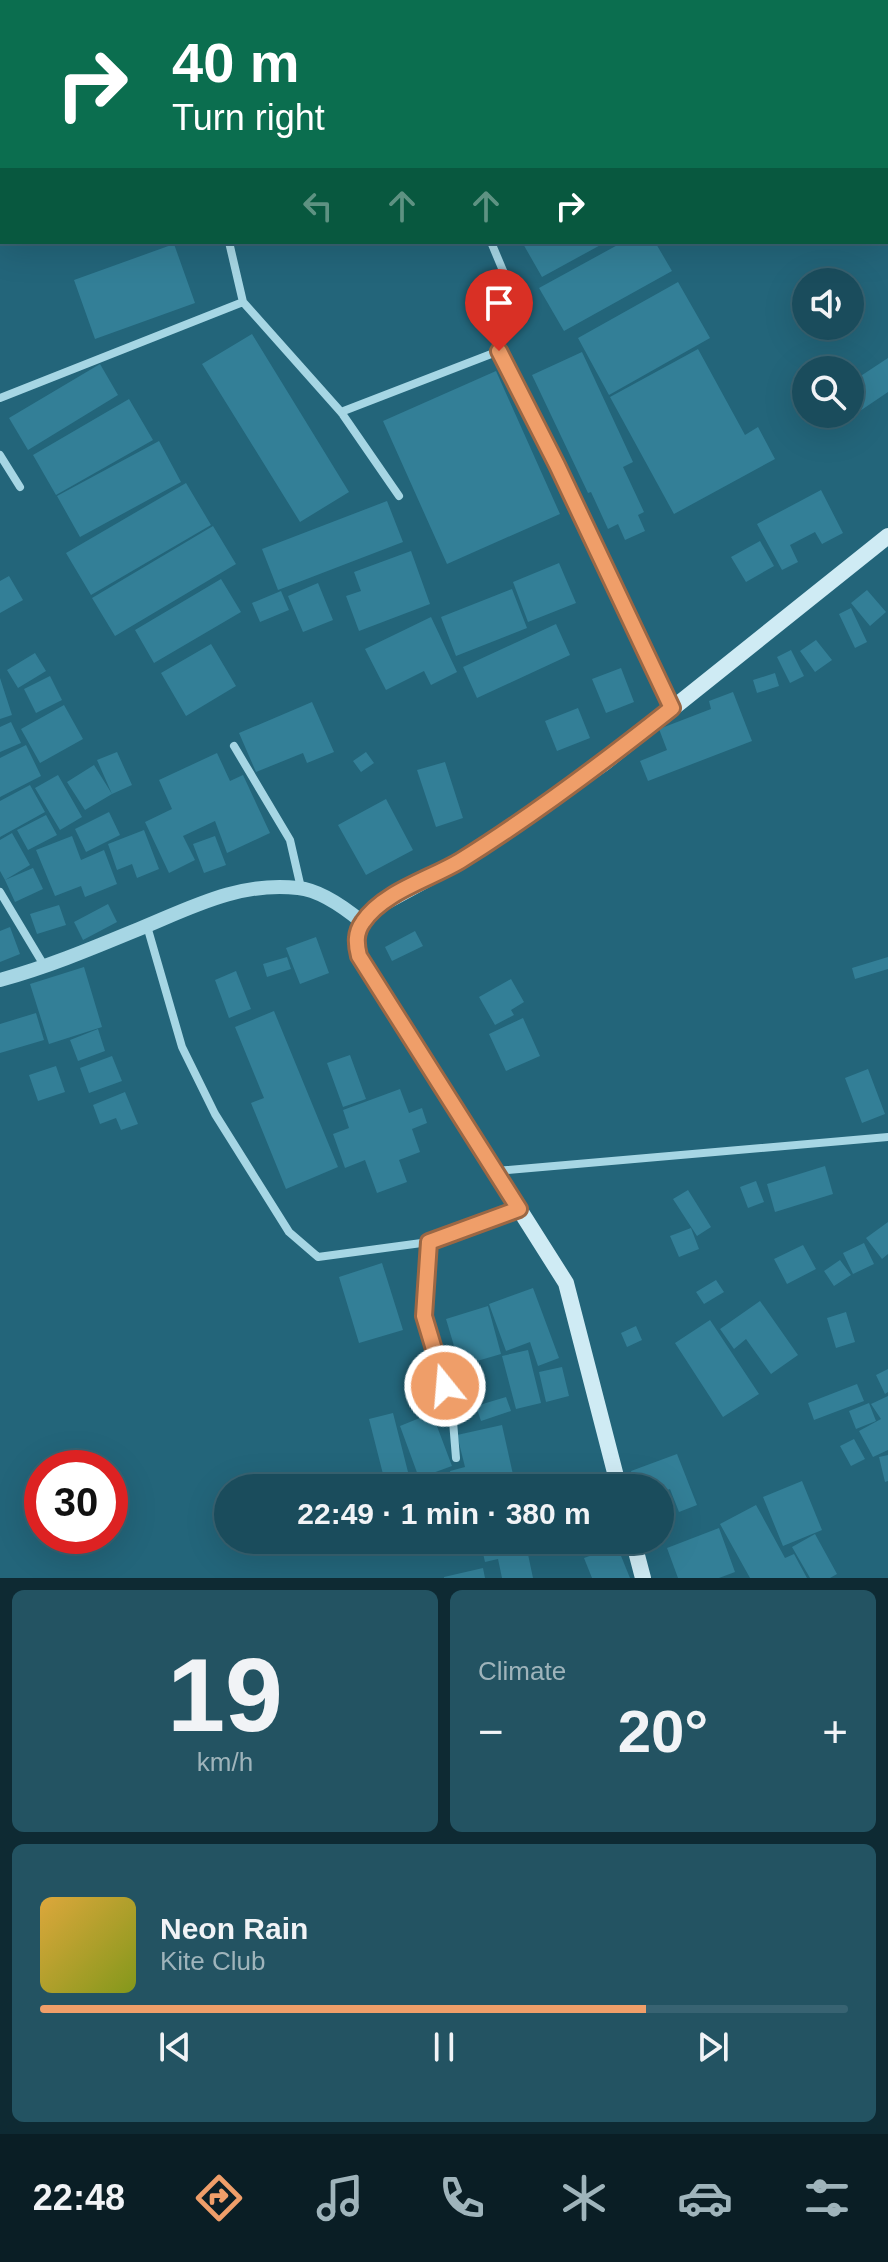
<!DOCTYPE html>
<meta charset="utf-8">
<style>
body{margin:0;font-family:Arial,sans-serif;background:#235362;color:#f1f3f6;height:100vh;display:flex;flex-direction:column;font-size:30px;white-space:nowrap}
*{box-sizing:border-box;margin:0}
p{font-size:26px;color:#9fb4bb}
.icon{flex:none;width:44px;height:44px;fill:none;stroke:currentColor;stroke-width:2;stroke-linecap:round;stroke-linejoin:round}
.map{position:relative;height:1578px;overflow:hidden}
.panel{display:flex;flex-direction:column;gap:12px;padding:12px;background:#0e2a33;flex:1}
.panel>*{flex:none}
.hud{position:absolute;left:0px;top:0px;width:888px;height:244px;box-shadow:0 8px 32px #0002,0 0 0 2px #386372;background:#0b6e4f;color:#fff;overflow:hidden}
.buttons{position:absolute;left:792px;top:268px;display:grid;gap:16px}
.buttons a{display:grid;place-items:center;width:72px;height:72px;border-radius:50%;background:#1a4c5c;box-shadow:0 8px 32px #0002,0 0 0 2px #386372;font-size:40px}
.speed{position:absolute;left:24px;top:1450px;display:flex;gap:16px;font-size:40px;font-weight:700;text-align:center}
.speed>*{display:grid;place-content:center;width:104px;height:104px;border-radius:50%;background:#1a4c5c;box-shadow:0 8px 32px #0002,0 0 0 2px #386372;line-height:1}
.speed .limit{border:12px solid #d22;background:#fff;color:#111}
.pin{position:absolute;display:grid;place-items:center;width:68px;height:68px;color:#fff;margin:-82px -34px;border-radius:50% 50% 50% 0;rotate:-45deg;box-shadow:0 0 8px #0007}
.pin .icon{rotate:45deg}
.me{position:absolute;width:88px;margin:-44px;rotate:343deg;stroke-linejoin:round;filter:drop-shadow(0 0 6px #0008)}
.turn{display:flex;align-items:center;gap:28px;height:168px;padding:0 40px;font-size:36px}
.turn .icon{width:104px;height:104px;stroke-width:2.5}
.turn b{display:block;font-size:56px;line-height:68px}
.lanes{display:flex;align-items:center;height:76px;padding:0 40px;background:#0003;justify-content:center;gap:40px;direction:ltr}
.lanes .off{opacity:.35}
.big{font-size:60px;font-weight:600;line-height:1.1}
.panel .tile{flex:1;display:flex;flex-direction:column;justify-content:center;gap:12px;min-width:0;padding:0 28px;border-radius:12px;background:#235362}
.panel .dial{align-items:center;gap:0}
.dial b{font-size:104px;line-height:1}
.song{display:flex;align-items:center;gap:24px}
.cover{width:96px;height:96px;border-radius:12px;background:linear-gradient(135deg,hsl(40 70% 55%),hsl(70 70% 35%))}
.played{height:8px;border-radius:4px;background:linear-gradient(90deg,#ef9e69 75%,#386372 75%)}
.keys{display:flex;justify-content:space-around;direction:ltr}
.heat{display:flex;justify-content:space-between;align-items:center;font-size:44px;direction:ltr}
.panel .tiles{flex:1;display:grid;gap:12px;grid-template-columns:1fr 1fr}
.tile:last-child{grid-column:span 2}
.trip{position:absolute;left:214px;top:1474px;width:460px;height:80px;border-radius:40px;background:#1a4c5c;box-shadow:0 8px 32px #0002,0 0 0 2px #386372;font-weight:600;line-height:80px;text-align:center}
.tab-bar{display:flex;height:128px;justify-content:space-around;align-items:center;background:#0a1e25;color:#9fb4bb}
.tab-bar .icon{width:56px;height:56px}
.tab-bar .current{color:#ef9e69}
.tab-bar b{font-size:36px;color:#f1f3f6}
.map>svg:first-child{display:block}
.building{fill:#337f97}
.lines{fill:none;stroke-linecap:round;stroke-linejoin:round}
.minor{stroke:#a6d6e4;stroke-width:8}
.tertiary{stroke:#a6d6e4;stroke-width:14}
.secondary{stroke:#cfebf4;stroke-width:16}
.route-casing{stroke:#9b6744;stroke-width:20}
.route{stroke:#ef9e69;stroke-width:14}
</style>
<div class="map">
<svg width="888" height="1578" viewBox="0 0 888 1578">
<rect width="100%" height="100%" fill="#23657a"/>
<path class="building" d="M 522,242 L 606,242 L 542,277 Z
M 623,242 L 655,242 L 672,271 L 564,331 L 539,288 Z
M 174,244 L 195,303 L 95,339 L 74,280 Z
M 678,282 L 710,338 L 609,395 L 578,338 Z
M 252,334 L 349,492 L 300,522 L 202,364 Z
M 698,349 L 745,435 L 758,427 L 775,459 L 674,514 L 610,397 Z
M 582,352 L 633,462 L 623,467 L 644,512 L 638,515 L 645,531 L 625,540 L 618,524 L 608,529 L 591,492 L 588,493 L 532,375 Z
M 888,358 L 888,392 L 857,413 L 850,401 L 850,383 Z
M 100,364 L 118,395 L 28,450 L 9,418 Z
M 496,371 L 560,514 L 447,564 L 383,421 Z
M 129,399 L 153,440 L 56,495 L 33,455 Z
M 159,441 L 181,482 L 80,537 L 57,496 Z
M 186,483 L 211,525 L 91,595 L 66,553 Z
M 821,490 L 843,533 L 822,544 L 815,532 L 790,545 L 798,562 L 782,570 L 757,524 Z
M 387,501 L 403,542 L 278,590 L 262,549 Z
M 213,526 L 236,564 L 115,636 L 92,598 Z
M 760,541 L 774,566 L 746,582 L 731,557 Z
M 411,551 L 430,604 L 359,631 L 346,596 L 361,591 L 354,572 Z
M 559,563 L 576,603 L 528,622 L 513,582 Z
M 9,576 L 23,600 L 0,613 L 0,581 Z
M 221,579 L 241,612 L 154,663 L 135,630 Z
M 318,583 L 333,620 L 303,632 L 288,596 Z
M 512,589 L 527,628 L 456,656 L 441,617 Z
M 867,590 L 886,612 L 870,626 L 851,603 Z
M 281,591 L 289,610 L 260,622 L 252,603 Z
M 851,608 L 867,642 L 855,648 L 839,614 Z
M 431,617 L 457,672 L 431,685 L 424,671 L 386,690 L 365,649 Z
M 556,624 L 570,655 L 477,698 L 463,667 Z
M 816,640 L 832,660 L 815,672 L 800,651 Z
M 211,644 L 236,686 L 186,716 L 161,673 Z
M 791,650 L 804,676 L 790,683 L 777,657 Z
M 35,653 L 46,671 L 18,688 L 7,670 Z
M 621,668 L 634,702 L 606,713 L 592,679 Z
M 775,673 L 779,686 L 757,693 L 753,680 Z
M 50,676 L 62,700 L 36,713 L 24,689 Z
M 0,678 L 12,715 L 0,719 Z
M 733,692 L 752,741 L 648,781 L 640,761 L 667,750 L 659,729 L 711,709 L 709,701 Z
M 312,702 L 334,752 L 307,763 L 303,753 L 256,772 L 239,733 Z
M 64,705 L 83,739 L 40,763 L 21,729 Z
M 578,708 L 590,738 L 557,751 L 545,721 Z
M 11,722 L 21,743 L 0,752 L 0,727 Z
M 26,745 L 41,776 L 0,797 L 0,758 Z
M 117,752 L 132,785 L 112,794 L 97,760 Z
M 366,752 L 374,763 L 361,772 L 353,761 Z
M 217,753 L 230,781 L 243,775 L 270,833 L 227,853 L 215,821 L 183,836 L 195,860 L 169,873 L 145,822 L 172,809 L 159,780 Z
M 445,762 L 463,818 L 436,827 L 417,770 Z
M 94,765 L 112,794 L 85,810 L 67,782 Z
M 58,775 L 82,817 L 60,830 L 35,788 Z
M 30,785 L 45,812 L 0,837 L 0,801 Z
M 386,799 L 413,850 L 366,875 L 338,825 Z
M 109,812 L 120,835 L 86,852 L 75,829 Z
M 46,815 L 57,835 L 28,850 L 17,830 Z
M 144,830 L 159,869 L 137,878 L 132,864 L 117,870 L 108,844 Z
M 12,833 L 30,865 L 5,880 L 0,871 L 0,840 Z
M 72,836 L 81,860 L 104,850 L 117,884 L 85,897 L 81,886 L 55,896 L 36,850 Z
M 215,836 L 226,865 L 204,873 L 193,844 Z
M 33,868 L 43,889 L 15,902 L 5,880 Z
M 108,904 L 117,922 L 83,940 L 74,922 Z
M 59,905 L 66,925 L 37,934 L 30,914 Z
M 10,927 L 20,954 L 0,962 L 0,931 Z
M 415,931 L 423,946 L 392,961 L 385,947 Z
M 316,937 L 329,973 L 300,984 L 286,948 Z
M 287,957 L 291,969 L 267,977 L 263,964 Z
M 888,957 L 888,969 L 855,979 L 852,968 Z
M 84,967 L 102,1027 L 49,1044 L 30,984 Z
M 236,971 L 251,1009 L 229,1018 L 215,980 Z
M 511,979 L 524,1002 L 511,1010 L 514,1015 L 495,1025 L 479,997 Z
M 274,1011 L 338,1167 L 286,1189 L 251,1103 L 264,1098 L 235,1027 Z
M 36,1013 L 44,1040 L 0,1053 L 0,1024 Z
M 523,1018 L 540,1056 L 506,1071 L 489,1034 Z
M 98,1029 L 105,1051 L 78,1061 L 70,1040 Z
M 350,1055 L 366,1099 L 343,1107 L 327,1063 Z
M 112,1056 L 122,1081 L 89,1093 L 80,1068 Z
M 56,1066 L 65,1092 L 38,1101 L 29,1075 Z
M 868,1069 L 885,1114 L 862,1123 L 845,1078 Z
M 400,1089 L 409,1113 L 422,1108 L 427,1123 L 412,1129 L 420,1152 L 399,1160 L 407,1182 L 377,1193 L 365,1160 L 345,1168 L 333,1134 L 349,1128 L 343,1110 Z
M 125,1092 L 138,1124 L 121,1130 L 116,1118 L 100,1124 L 93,1105 Z
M 825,1166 L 833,1194 L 775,1212 L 767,1184 Z
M 756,1181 L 764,1202 L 748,1208 L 740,1187 Z
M 688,1190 L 711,1227 L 697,1236 L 673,1199 Z
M 888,1222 L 888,1254 L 882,1259 L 866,1238 Z
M 691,1228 L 699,1249 L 679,1257 L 670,1236 Z
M 864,1243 L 874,1264 L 853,1274 L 843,1253 Z
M 803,1245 L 816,1269 L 787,1284 L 774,1259 Z
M 840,1260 L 851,1275 L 834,1286 L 824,1271 Z
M 382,1263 L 403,1330 L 359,1343 L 339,1277 Z
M 716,1280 L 724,1292 L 704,1304 L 696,1292 Z
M 533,1288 L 559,1358 L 538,1366 L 530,1342 L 506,1351 L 489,1304 Z
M 760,1301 L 798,1355 L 771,1374 L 746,1339 L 734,1349 L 720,1329 Z
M 488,1306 L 501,1354 L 460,1366 L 446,1319 Z
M 846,1312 L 855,1342 L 836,1348 L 827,1318 Z
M 710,1320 L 759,1394 L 723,1417 L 675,1343 Z
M 636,1326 L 642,1340 L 627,1347 L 621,1333 Z
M 528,1350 L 541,1403 L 516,1409 L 502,1356 Z
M 562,1367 L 569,1396 L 546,1402 L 539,1372 Z
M 888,1369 L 888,1392 L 885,1394 L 876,1375 Z
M 857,1384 L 864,1401 L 814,1420 L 808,1403 Z
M 888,1396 L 888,1450 L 873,1457 L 859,1431 L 881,1419 L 871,1404 Z
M 506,1397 L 511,1411 L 481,1421 L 476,1406 Z
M 869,1403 L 876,1421 L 856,1429 L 849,1411 Z
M 393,1413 L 408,1472 L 384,1478 L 369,1419 Z
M 432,1413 L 452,1466 L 419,1478 L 400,1426 Z
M 502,1425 L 516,1488 L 437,1488 L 453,1483 L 450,1471 L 465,1467 L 457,1435 Z
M 854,1439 L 865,1459 L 851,1466 L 840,1446 Z
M 677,1454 L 697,1505 L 679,1512 L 670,1489 L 660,1493 L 660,1488 L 637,1488 L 631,1471 Z
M 888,1455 L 888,1481 L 885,1482 L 879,1457 Z
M 802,1481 L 822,1530 L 783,1546 L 763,1497 Z
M 667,1499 L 671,1514 L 660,1517 L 660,1500 Z
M 756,1505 L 785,1558 L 794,1554 L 807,1578 L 750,1578 L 720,1524 Z
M 719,1528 L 735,1572 L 719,1578 L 678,1578 L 667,1548 Z
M 815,1534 L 837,1574 L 830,1578 L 810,1578 L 792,1547 Z
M 420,1540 L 452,1540 L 452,1541 L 421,1548 Z
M 480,1540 L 525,1540 L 533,1578 L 502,1578 L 498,1559 L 485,1562 Z
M 617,1546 L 630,1578 L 592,1578 L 584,1558 Z
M 483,1568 L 485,1578 L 444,1578 L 444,1577 Z"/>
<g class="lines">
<path class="minor" d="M 391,0 L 392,2
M 229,242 L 243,302 L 341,412 L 399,496
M 491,242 L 509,285 L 499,351 L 557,465 L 672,708
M 0,398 L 243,302
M 341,412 L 499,351
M 0,455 L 20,487
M 234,746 L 290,840 L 301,888
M 0,892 L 45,967
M 147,926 L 182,1047 L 215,1114 L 289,1232 L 318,1257 L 429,1242 L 518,1210
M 496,1171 L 888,1137
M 429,1242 L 424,1316 L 452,1409 L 456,1458"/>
<path class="tertiary" d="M 0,980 C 48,967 93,948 139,929 C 190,908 240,881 298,888 C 320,890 345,908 362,922"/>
<path class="secondary" d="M 619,1488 L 566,1283 L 359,956 L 355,940 L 362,922 L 378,906 L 459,862 L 603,764 L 888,536
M 633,1540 L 643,1578"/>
</g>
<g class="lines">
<g class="route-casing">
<path id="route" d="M 445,1386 L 424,1316 L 429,1242 L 519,1209 L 359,956 C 356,944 355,933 363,922 C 383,892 430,879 460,861 C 534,815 604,762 672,708 L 557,465 L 499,351"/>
</g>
<use href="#route" class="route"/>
</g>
</svg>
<div class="buttons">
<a><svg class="icon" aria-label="sound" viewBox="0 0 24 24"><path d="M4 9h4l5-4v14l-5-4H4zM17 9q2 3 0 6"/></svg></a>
<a><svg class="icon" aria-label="search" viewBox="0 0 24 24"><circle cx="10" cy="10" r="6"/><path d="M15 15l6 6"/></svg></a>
</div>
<div class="speed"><div class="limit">30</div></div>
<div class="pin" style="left:499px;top:351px;background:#d93025"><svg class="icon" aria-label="arrive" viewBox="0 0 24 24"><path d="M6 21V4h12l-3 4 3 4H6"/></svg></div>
<svg class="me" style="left:445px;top:1386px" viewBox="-20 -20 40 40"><circle r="17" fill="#ef9e69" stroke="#fff" stroke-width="3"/><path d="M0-11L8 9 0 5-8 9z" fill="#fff"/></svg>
<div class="trip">22:49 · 1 min · 380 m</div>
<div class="hud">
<div class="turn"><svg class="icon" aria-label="right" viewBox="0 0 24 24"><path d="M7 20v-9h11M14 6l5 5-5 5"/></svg><div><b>40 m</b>Turn right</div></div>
<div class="lanes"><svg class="icon off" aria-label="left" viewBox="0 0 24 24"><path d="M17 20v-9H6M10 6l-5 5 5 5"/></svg><svg class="icon off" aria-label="ahead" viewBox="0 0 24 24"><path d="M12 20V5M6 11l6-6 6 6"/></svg><svg class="icon off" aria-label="ahead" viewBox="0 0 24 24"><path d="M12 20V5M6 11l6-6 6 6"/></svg><svg class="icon" aria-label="right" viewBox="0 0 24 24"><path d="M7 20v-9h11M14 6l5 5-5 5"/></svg></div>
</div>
</div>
<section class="panel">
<div class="tiles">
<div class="tile dial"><b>19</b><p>km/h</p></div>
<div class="tile"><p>Climate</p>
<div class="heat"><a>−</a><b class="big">20°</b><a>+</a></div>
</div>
<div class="tile">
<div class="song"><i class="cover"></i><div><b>Neon Rain</b><p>Kite Club</p></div></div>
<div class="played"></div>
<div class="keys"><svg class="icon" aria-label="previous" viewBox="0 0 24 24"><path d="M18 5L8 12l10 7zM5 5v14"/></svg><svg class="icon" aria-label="pause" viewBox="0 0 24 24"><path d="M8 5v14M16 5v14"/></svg><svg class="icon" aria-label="next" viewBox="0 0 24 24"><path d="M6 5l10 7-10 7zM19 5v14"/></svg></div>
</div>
</div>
</section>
<nav class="tab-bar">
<b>22:48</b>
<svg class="icon current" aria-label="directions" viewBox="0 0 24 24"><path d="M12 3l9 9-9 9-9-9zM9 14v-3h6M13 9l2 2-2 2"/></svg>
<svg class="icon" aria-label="music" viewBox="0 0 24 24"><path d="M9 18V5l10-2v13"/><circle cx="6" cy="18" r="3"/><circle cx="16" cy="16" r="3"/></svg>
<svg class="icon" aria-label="phone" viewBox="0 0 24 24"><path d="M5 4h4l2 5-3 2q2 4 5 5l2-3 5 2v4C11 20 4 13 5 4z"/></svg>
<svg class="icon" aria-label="climate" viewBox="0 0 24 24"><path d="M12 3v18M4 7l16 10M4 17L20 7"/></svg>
<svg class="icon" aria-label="car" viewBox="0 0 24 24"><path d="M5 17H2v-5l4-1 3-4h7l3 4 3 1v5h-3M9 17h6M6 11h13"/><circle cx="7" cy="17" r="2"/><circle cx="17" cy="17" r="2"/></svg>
<svg class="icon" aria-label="filters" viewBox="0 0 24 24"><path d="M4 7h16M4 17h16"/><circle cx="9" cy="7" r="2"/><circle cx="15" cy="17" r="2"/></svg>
</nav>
